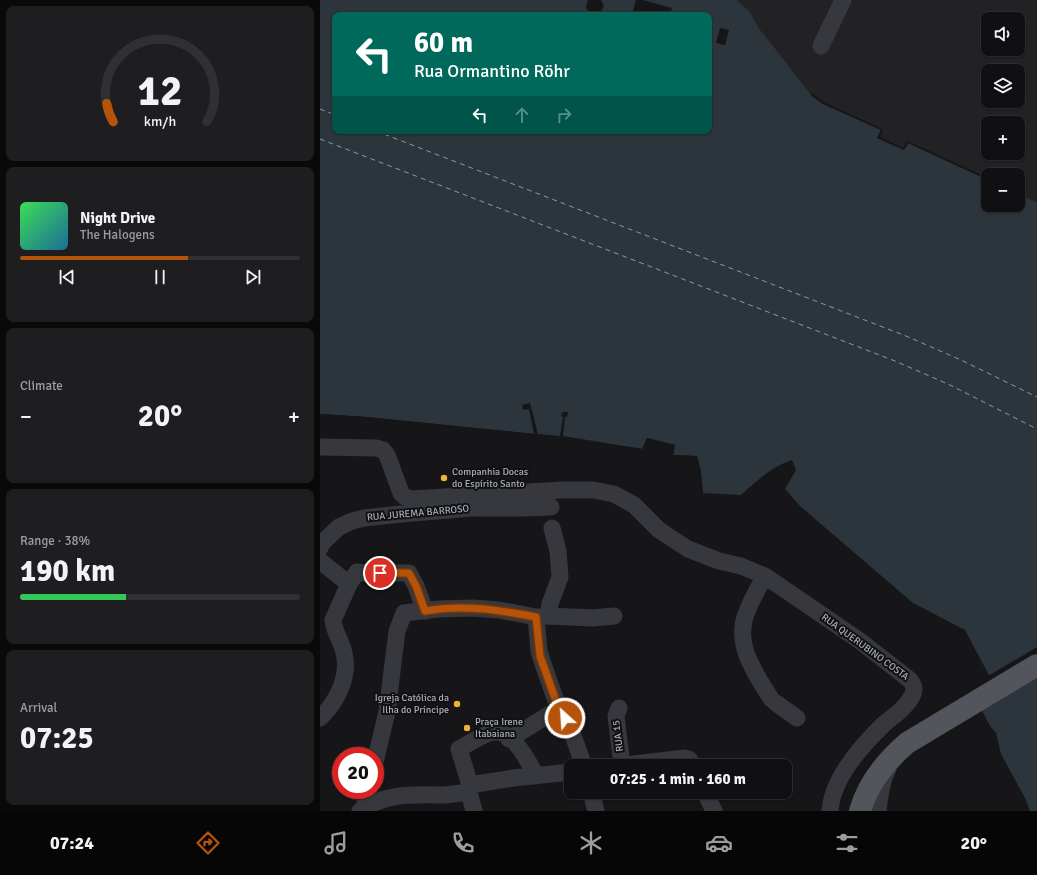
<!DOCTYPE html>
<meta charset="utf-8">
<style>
body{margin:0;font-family:Signika,sans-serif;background:#1e1e20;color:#f1f3f6;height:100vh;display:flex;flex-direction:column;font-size:15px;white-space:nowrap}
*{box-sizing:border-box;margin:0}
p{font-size:13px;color:#9c9d9f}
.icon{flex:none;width:22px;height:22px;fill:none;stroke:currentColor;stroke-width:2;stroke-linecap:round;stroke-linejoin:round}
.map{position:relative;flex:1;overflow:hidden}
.sheet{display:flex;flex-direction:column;gap:6px;padding:6px;background:#09090a;width:320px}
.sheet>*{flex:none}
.hud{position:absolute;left:12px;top:12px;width:380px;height:122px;border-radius:8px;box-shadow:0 1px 3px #0004,0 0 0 1px #303032;background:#00695c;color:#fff;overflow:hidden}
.controls{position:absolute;left:661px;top:12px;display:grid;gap:8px}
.controls a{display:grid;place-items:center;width:44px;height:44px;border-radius:8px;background:#101012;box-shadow:0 1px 3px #0004,0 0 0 1px #303032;font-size:20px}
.speed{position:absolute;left:12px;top:747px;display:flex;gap:8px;font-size:20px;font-weight:700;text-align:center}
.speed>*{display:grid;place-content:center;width:52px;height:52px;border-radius:50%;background:#101012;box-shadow:0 1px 3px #0004,0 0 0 1px #303032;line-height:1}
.speed .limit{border:6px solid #d22;background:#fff;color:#111}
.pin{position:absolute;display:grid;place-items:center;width:34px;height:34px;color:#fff;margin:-17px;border:2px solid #fff;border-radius:50%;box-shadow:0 1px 4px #0007}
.me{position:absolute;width:44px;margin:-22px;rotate:334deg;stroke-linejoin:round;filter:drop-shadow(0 0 3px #0008)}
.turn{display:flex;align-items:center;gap:14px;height:84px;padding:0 16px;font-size:18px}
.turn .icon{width:52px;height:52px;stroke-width:2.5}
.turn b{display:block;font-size:28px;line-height:34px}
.lanes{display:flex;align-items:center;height:38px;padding:0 16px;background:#0003;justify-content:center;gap:20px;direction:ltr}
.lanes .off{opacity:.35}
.big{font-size:30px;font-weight:700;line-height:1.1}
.sheet .widget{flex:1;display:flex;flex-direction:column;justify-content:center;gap:6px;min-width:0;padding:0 14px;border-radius:8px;background:#1e1e20}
.sheet .dial{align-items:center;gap:0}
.dial svg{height:104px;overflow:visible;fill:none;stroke:#303032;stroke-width:7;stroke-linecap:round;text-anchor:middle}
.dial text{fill:#f1f3f6;stroke:none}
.song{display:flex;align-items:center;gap:12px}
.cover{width:48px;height:48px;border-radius:6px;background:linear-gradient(135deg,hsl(130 70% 55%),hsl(200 70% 35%))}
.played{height:4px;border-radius:2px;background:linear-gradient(90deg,#b45309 60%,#303032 60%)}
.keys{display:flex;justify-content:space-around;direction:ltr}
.heat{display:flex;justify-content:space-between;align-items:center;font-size:22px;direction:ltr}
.charge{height:6px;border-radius:3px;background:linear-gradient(90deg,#34c759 38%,#303032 0)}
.trip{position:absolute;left:244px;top:759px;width:228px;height:40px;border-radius:8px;background:#101012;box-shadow:0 1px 3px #0004,0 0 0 1px #303032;font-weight:700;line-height:40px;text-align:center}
.dock{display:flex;height:64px;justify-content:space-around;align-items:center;background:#060607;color:#9c9d9f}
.dock .icon{width:28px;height:28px}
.dock .on{color:#b45309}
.dock b{font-size:18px;color:#f1f3f6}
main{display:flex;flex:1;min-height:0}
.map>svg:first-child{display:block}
.built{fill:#222225;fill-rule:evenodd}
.water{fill:#2c353c;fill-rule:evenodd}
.pier{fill:#161618}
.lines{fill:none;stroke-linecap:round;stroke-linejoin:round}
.ferry{stroke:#7f9bb3;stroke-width:1;stroke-dasharray:5 4;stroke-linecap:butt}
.minor{stroke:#37383d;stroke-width:17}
.major{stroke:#53555c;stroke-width:22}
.route-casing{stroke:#753606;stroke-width:10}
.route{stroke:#b45309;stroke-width:7}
.poi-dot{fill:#f2b134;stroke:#111113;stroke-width:1.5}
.labels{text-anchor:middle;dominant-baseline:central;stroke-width:4;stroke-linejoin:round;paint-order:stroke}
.poi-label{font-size:10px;fill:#a8adb8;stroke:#111113;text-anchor:start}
.street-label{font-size:10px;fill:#a8adb8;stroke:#111113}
</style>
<main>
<section class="sheet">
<div class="widget dial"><svg viewBox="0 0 100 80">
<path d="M14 69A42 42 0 1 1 86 69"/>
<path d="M14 69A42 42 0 0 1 9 55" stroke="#b45309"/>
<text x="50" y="56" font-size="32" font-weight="700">12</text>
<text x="50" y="72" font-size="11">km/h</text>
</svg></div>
<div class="widget">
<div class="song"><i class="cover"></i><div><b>Night Drive</b><p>The Halogens</p></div></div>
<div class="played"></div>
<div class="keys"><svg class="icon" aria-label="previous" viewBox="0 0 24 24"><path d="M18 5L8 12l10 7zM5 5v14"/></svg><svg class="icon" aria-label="pause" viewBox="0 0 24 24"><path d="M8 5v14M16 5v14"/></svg><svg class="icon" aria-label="next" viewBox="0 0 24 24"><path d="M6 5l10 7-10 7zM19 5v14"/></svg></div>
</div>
<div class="widget"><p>Climate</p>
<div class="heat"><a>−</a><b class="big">20°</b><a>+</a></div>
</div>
<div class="widget"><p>Range · 38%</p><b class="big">190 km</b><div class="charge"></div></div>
<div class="widget"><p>Arrival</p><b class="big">07:25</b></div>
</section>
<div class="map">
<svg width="717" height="811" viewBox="0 0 717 811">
<rect width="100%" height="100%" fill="#161618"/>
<path class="built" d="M 417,0 L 717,0 L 717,202 L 698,194 L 698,175 L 668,175 L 668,180 L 588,143 L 584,150 L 557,138 L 503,104 L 487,91 L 438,27 L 430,12 ZM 668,19 L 698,19 L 698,49 L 668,49 ZM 668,71 L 698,71 L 698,101 L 668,101 ZM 668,123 L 698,123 L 698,153 L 668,153 Z"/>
<path class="water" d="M 0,0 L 417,0 L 430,12 L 438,27 L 492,96 L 503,104 L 561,130 L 557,138 L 584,150 L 588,143 L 668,180 L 668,205 L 698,205 L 698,194 L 717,202 L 717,811 L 710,811 L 705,798 L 681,754 L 676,733 L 670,726 L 658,703 L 672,681 L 645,630 L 593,603 L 480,506 L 465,489 L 476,470 L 472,460 C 451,467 437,481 421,495 L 383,493 L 381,471 L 377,456 L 353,455 L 355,445 L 327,438 L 323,449 L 218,434 L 215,434 L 47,417 L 0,414 ZM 15,15 L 389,15 L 389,131 L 15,131 Z"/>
<path class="pier" d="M 268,0 L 281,0 L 284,6 L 281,12 L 275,15 L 269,13 L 266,7 Z
M 316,0 L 323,0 L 352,8 L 350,15 L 312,15 Z
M 400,28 L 409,30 L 405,45 L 396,43 Z
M 492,93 L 504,102 L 562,129 L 563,131 L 560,137 L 583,148 L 586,142 L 588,141 L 668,178 L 668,180 L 588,143 L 584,150 L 557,138 L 561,130 L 503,104 L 492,96 L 491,95 Z
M 210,403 L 218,434 L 240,436 L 243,417 L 241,416 L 242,413 L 243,412 L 248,412 L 247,417 L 245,417 L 243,436 L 322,449 L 327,438 L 355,445 L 353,455 L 377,456 L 383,493 L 381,493 L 375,458 L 352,457 L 351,455 L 353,447 L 328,440 L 324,450 L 323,451 L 218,436 L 215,436 L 46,419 L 0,416 L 0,414 L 47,417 L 214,434 L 209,409 L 203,410 L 202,405 Z
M 717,647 L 717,676 L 670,681 L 668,676 Z"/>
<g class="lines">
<path class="ferry" d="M 0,109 L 15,115
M 56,131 L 586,336 L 641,360 L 717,397
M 0,139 L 575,361 L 630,385 L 717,429"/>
<path class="minor" d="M 501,46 L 523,0
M 0,447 L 56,448 L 63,450 L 67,455 L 81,493 L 85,497 L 91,499 L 241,490 L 273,490 L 294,494 L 314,505 L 339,530 L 368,549 L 399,561 L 421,566 L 445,576 L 540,641 L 590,680 C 594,685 595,689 593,694 C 587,707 575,715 565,723 C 542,745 512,778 510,811
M 0,548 L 2,543 L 19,527 L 32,521 L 44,518 L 81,514 L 152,508 L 203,508 L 231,507
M 0,561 L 29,584
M 445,576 C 438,588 431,601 426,614 C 414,645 436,674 451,699
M 228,616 L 230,604 L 240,577 L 238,551 L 232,528
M 216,617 L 219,651 L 222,661 L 236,701 L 250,727 L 264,766
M 456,703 L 477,718
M 299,708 L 296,716 L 302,765
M 0,718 C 18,701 31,674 23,649 C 20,639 14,631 13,620 L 29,584 L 37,572 L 46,573 L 89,573 L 96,586 L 105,611
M 189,739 L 240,708
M 55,762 L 67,712 L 77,631 L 84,613 L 118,609 L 153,608 L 179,610 L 216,617 L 228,616 L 273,618 L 294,616
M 298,766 L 364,758 L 369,759 L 374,766
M 150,785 L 193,778 L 251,772
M 271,792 L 276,811
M 385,792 L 394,811
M 44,808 L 47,790
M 40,811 C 65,792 95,795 124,795 C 133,794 141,793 149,792
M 154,811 L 149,792 L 150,785 L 139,749 C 148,744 163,734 173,732 C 192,729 209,762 216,776
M 558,811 C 560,796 561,782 568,769"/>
<path class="major" d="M 540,811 C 548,783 565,762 587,743 L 717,665"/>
</g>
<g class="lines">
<g class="route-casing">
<path id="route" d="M 60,573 L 89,573 L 96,586 L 105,611 C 143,604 179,610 216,617 L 220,656 L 236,701 L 245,718"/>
</g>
<use href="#route" class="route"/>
</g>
<g class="poi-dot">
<circle cx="124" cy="478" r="4"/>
<circle cx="137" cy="704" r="4"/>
<circle cx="147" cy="728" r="4"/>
</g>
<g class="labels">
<g class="poi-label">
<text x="132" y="472">Companhia Docas<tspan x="132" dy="12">do Espírito Santo</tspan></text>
<text x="129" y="698" text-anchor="end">Igreja Católica da<tspan x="129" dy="12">Ilha do Príncipe</tspan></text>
<text x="155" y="722">Praça Irene<tspan x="155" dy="12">Itabaiana</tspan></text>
</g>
<g class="street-label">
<text transform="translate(98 513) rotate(-5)">RUA JUREMA BARROSO</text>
<text transform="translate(545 647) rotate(36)">RUA QUERUBINO COSTA</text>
<text transform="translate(298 736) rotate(-97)">RUA 15</text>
</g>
</g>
</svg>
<div class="controls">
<a><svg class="icon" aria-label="sound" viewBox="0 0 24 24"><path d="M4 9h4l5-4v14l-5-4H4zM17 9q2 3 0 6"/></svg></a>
<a><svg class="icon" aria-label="layers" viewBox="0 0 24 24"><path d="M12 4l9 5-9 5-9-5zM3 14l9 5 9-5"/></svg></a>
<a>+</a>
<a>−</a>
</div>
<div class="speed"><div class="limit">20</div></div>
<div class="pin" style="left:60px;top:573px;background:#d93025"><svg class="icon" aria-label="arrive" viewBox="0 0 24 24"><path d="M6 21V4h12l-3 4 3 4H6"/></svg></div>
<svg class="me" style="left:245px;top:718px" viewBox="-20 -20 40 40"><circle r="17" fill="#b45309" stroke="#fff" stroke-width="3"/><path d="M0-11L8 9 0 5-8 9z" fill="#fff"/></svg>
<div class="trip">07:25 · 1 min · 160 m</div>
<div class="hud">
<div class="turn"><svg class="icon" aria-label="left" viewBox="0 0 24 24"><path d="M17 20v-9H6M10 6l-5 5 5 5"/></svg><div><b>60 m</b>Rua Ormantino Röhr</div></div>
<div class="lanes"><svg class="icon" aria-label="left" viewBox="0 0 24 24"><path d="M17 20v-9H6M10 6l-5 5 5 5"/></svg><svg class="icon off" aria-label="ahead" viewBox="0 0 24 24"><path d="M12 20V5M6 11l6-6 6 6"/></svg><svg class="icon off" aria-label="right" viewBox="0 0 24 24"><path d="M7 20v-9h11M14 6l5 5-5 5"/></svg></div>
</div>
</div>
</main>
<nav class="dock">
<b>07:24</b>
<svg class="icon on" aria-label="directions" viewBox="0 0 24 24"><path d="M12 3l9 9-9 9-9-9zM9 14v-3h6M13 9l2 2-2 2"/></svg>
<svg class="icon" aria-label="music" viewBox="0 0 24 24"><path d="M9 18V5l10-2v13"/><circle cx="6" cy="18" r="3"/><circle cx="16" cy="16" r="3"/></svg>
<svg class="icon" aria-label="phone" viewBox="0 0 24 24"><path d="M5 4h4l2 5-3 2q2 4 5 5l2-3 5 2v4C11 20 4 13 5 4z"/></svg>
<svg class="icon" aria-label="climate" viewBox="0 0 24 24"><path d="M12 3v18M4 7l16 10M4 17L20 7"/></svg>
<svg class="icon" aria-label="car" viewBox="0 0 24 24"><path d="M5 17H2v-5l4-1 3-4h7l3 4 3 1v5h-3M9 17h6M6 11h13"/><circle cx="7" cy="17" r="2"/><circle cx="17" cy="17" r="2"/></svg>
<svg class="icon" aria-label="filters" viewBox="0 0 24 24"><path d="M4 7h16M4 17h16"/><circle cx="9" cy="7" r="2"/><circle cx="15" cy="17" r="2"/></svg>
<b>20°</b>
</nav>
